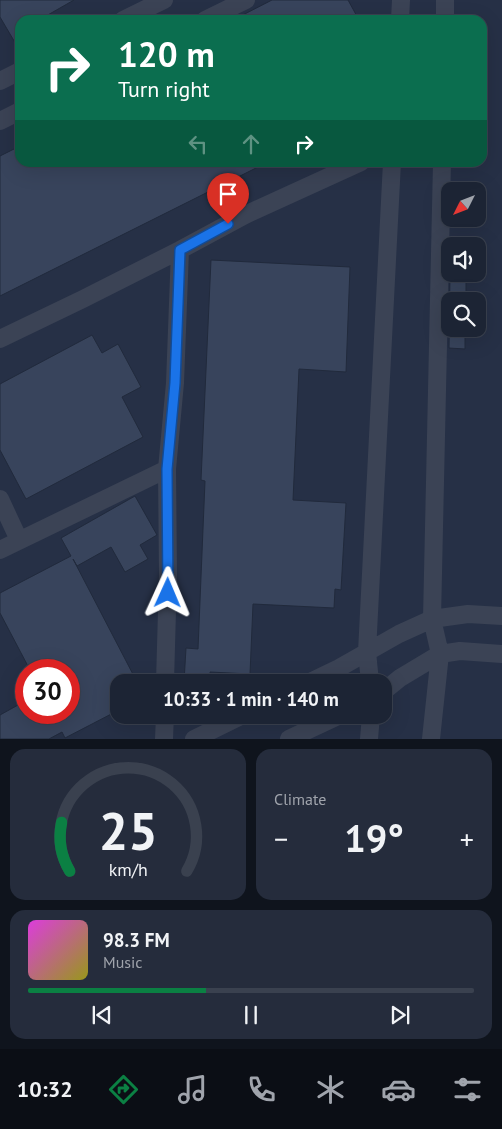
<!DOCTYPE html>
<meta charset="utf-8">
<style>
body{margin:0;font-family:"PT Sans",sans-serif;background:#252c3c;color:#f1f3f6;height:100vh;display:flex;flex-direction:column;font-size:19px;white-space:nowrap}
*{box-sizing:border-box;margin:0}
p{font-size:16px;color:#a0a4ac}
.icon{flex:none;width:28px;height:28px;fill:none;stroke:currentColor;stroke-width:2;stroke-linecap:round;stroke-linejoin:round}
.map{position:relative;height:739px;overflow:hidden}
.drawer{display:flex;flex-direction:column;gap:10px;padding:10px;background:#0f141d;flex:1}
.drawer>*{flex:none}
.banner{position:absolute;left:15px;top:15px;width:472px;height:152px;border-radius:15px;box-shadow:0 5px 20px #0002,0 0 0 1px #3a414f;background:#0b6e4f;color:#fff;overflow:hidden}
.needle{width:32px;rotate:228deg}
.buttons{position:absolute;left:441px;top:182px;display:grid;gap:10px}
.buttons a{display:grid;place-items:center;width:45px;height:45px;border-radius:10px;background:#1c2434;box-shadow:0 5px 20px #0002,0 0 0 1px #3a414f;font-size:25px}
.speed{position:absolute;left:15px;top:659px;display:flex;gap:10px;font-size:25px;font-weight:700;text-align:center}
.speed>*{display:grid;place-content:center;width:65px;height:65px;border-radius:50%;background:#1c2434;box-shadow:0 5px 20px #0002,0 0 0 1px #3a414f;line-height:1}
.speed .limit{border:8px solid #d22;background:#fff;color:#111}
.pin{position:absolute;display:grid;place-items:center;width:42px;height:42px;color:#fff;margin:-51px -21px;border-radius:50% 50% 50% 0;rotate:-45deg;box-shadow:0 0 5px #0007}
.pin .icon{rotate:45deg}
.me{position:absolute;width:55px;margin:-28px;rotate:1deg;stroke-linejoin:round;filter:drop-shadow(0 0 4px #0008)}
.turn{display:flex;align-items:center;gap:18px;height:105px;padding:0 20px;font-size:22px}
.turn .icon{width:65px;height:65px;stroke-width:2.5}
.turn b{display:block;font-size:35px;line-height:42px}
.lanes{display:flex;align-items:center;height:48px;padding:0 20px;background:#0003;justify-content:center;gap:25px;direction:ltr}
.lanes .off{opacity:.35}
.big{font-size:38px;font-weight:700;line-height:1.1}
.drawer .card{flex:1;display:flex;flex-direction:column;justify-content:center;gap:8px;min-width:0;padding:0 18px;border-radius:15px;background:#252c3c}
.drawer .dial{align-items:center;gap:0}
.dial svg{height:130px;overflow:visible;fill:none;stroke:#3a414f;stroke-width:7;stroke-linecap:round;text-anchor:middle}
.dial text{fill:#f1f3f6;stroke:none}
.song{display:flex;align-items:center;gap:15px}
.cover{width:60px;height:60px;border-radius:8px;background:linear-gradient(135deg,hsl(300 70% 55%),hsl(60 70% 35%))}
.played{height:5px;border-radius:2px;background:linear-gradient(90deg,#0b8043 40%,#3a414f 40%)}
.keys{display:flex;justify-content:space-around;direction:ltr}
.heat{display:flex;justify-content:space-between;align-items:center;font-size:28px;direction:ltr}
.drawer .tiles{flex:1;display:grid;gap:10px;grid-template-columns:1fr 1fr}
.card:last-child{grid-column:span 2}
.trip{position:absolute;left:110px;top:674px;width:282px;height:50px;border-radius:15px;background:#1c2434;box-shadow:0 5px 20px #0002,0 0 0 1px #3a414f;font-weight:700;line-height:50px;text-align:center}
.dock{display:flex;height:80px;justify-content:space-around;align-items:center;background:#0b0e15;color:#a0a4ac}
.dock .icon{width:35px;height:35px}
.dock .selected{color:#0b8043}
.dock b{font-size:22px;color:#f1f3f6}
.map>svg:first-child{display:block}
.building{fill:#38445c;stroke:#212a3c}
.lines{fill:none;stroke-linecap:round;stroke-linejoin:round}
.minor{stroke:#3b4355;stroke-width:18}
.route-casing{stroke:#114b97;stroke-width:12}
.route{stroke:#1a73e8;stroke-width:9}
</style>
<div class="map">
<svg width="502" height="739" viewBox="0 0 502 739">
<rect width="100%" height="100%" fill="#263046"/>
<path class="building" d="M 0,0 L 74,0 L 39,20 L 20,20 L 20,51 L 0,17 Z
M 272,0 L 348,0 L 359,20 L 233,20 Z
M 20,146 L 20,162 L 268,162 L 0,296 L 0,156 Z
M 211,260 L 350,267 L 346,372 L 299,369 L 293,500 L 346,503 L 341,590 L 335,589 L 334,608 L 253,604 L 250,674 L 210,672 L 210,682 L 184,682 L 186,648 L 198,649 L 205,481 L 201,480 Z
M 450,274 L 466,274 L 466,301 L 450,301 L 450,329 L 465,329 L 465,349 L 449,348 Z
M 92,335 L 102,353 L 118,344 L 141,387 L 122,397 L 143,437 L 26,499 L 0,450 L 0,384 Z
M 135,496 L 157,535 L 140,545 L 148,559 L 125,572 L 111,547 L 77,566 L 73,559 L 137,682 L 119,682 L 119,710 L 65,738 L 62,732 L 49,739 L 0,739 L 0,715 L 18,705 L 22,712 L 69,712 L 69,670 L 30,670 L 0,613 L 0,593 L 71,556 L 61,538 Z"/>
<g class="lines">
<path class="minor" d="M 123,20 L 164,0
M 205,20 L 246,0
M 400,20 L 401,0
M 445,20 L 445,0
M 0,81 L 20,71
M 0,121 L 20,111
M 0,339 L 83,299 L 180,250 L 245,215 L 361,162
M 0,499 L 19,540
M 0,550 L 167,469
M 165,682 L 168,575 L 167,469 L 175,383 L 180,250
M 310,682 L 339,668 L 399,634 L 432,619 L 468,614 L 502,616
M 370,682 L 367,652 L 392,162
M 384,691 L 400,678 L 440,654 L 460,651 L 502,654
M 164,739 L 165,715
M 194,739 L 243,715
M 289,739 L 340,715
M 369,739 L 371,715
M 431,739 L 440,654 L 432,619 L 442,162"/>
</g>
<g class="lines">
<g class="route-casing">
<path id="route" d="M 168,593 L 167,469 L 175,383 L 180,250 L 228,224"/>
</g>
<use href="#route" class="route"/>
</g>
</svg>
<div class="buttons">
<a><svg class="needle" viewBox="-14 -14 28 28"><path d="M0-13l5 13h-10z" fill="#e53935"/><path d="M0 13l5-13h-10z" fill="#a0a4ac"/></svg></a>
<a><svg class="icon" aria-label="sound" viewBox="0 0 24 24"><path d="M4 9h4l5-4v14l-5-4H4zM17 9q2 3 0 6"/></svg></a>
<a><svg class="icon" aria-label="search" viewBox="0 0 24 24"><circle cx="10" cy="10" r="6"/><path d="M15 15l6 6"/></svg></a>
</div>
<div class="speed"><div class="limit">30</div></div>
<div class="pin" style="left:228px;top:224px;background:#d93025"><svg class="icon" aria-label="arrive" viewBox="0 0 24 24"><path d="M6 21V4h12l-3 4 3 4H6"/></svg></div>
<svg class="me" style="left:168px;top:593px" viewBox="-20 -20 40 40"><path d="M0-17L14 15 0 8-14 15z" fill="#1a73e8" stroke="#fff" stroke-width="4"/></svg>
<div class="trip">10:33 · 1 min · 140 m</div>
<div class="banner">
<div class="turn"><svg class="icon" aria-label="right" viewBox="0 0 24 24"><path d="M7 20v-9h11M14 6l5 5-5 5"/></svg><div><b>120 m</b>Turn right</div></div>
<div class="lanes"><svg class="icon off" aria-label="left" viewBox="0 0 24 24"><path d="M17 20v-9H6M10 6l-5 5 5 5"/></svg><svg class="icon off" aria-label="ahead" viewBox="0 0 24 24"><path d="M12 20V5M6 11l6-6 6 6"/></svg><svg class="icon" aria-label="right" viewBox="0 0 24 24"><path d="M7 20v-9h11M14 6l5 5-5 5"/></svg></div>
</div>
</div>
<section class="drawer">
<div class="tiles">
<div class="card dial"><svg viewBox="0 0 100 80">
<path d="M14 69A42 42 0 1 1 86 69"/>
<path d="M14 69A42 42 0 0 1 9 39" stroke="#0b8043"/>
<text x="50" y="56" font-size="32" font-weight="700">25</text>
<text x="50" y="72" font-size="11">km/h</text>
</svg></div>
<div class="card"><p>Climate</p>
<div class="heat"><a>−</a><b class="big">19°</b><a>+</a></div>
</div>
<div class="card">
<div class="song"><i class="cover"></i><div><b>98.3 FM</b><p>Music</p></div></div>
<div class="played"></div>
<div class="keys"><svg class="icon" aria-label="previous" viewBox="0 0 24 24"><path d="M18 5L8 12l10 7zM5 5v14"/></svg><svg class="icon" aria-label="pause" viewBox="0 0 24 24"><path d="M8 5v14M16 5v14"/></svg><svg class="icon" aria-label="next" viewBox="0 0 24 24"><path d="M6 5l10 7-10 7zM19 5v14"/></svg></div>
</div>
</div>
</section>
<nav class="dock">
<b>10:32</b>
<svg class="icon selected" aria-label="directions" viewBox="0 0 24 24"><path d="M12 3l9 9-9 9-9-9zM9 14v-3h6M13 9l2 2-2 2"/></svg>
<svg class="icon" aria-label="music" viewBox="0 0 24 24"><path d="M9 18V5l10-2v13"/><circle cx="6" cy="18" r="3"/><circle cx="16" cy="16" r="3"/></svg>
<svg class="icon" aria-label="phone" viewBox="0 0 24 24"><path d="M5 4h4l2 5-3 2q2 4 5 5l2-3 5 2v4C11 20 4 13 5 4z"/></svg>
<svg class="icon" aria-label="climate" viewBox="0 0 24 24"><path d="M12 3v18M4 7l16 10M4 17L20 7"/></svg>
<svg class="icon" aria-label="car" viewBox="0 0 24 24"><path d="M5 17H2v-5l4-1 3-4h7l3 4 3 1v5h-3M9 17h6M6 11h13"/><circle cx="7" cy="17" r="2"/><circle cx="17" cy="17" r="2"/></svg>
<svg class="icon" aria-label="filters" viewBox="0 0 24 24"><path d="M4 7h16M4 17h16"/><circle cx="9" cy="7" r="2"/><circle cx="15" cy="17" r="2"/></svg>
</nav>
